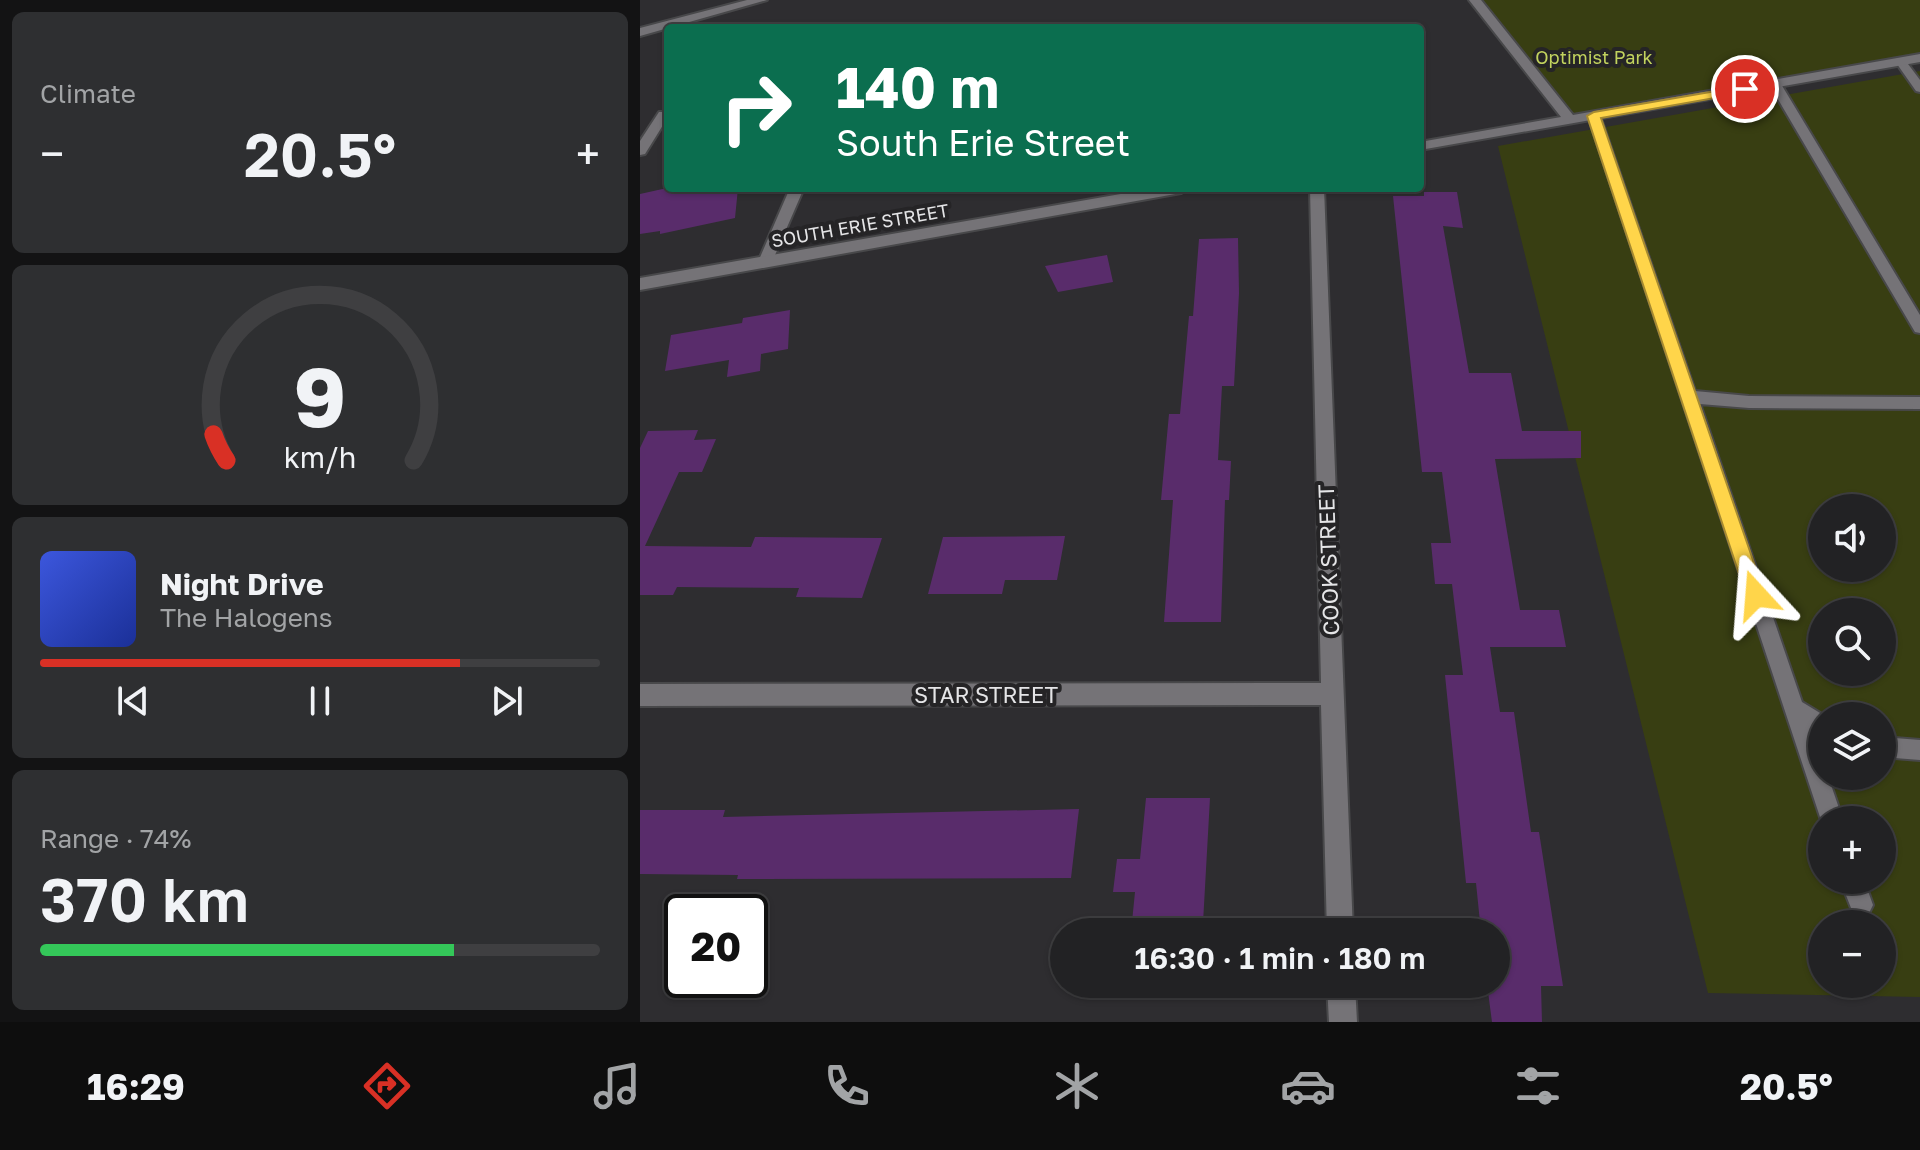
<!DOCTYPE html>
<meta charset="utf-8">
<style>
body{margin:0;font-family:"Golos Text",sans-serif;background:#2e2f31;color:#f1f3f6;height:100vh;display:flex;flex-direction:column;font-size:30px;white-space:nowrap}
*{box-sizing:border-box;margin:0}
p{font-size:26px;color:#a2a4a6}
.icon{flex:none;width:44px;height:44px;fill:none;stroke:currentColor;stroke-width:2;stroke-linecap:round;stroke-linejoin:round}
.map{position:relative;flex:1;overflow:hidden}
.side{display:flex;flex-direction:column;gap:12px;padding:12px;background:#131314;width:640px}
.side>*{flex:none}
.guide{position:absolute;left:24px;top:24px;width:760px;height:168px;border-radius:8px;box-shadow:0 2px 6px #0004,0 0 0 2px #3f3f41;background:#0b6e4f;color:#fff;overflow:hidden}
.tools{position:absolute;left:1168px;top:494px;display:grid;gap:16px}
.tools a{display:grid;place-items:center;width:88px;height:88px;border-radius:50%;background:#222224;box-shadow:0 2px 6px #0004,0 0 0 2px #3f3f41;font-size:40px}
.speed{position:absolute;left:24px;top:894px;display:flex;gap:16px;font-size:40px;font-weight:700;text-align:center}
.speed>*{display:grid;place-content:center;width:104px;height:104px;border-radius:50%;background:#222224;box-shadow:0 2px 6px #0004,0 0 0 2px #3f3f41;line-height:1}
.speed .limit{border:4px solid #111;border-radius:12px;background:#fff;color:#111}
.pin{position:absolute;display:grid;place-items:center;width:68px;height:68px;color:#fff;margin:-34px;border:4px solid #fff;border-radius:50%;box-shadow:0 2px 8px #0007}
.me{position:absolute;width:88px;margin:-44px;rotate:341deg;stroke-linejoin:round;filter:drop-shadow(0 0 6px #0008)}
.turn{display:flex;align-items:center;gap:28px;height:168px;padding:0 40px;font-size:36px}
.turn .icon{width:104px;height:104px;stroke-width:2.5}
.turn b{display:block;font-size:56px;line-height:68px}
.big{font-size:60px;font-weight:600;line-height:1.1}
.side .widget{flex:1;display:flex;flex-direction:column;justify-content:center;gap:12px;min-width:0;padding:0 28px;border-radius:12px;background:#2e2f31}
.side .dial{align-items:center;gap:0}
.dial svg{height:208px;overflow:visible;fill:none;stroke:#3f3f41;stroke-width:7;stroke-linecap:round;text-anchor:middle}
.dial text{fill:#f1f3f6;stroke:none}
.song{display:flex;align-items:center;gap:24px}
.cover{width:96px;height:96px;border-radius:12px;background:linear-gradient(135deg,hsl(230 70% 55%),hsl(230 70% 35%))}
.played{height:8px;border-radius:4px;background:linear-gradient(90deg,#d93025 75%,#3f3f41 75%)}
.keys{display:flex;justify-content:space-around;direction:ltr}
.heat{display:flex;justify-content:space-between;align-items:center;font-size:44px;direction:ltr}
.charge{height:12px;border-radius:6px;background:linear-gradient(90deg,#34c759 74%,#3f3f41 0)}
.trip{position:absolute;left:410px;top:918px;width:460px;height:80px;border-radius:40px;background:#222224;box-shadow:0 2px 6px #0004,0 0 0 2px #3f3f41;font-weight:600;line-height:80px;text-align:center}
.dock{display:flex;height:128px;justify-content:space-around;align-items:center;background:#0e0e0e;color:#a2a4a6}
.dock .icon{width:56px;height:56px}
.dock .active{color:#d93025}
.dock b{font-size:36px;color:#f1f3f6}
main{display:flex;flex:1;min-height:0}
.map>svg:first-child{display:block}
.green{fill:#383e12;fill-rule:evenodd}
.building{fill:#592c6b}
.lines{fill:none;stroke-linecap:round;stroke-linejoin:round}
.service-casing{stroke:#48484a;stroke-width:4}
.minor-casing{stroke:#48484a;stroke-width:4}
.service{fill:#757377;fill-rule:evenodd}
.minor{fill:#757377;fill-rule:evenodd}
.route{fill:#ffd54a;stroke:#a68a30;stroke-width:2}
.labels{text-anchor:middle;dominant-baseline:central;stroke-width:8;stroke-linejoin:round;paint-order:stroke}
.far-park-label{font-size:18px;fill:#c2d35e;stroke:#252426}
.far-street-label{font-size:18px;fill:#e5e5e7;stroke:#252426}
.street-label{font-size:22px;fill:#e5e5e7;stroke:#252426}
</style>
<main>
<section class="side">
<div class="widget"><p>Climate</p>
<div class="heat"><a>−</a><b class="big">20.5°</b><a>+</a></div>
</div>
<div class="widget dial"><svg viewBox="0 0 100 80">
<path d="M14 69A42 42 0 1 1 86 69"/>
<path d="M14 69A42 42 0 0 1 9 59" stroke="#d93025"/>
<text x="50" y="56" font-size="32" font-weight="700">9</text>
<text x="50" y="72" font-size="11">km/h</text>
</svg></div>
<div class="widget">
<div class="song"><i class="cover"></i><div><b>Night Drive</b><p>The Halogens</p></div></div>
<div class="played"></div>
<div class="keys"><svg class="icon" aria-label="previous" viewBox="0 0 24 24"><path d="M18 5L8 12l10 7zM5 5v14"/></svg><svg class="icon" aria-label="pause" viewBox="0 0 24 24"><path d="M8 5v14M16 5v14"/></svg><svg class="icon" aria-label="next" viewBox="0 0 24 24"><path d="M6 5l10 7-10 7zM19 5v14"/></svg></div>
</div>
<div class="widget"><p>Range · 74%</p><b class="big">370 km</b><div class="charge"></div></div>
</section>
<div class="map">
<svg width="1280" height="1022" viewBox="0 0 1280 1022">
<rect width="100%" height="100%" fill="#2e2d30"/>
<path class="green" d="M 835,0 L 1280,0 L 1280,58 L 930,120 Z
M 1280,71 L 1280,997 L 1068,993 L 858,146 ZM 1182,508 L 1242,508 L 1242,568 L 1182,568 ZM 1182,612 L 1242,612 L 1242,672 L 1182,672 ZM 1182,716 L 1242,716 L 1242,776 L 1182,776 ZM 1182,820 L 1242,820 L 1242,880 L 1182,880 ZM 1182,924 L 1242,924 L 1242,984 L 1182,984 Z"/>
<path class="building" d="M 27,188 L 98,188 L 95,218 L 20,234 L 20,231 L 0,234 L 0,194 Z
M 784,192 L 817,192 L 823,228 L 803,226 L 829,373 L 871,373 L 882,431 L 941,431 L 941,458 L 855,459 L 880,610 L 919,610 L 926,647 L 850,647 L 860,712 L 874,712 L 891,832 L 899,832 L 923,986 L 901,986 L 902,1022 L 852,1022 L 847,984 L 856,984 L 856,932 L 841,932 L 836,883 L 826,883 L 805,675 L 823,675 L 812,584 L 795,584 L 791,543 L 811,543 L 802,472 L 782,472 L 753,196 L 784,196 Z
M 598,238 L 599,293 L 594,386 L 582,386 L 578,460 L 591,461 L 589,500 L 585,500 L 581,622 L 524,622 L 533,500 L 521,500 L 529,414 L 540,414 L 549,316 L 553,316 L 559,239 Z
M 467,255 L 473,282 L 418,292 L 405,266 Z
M 150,310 L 148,349 L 121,354 L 120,371 L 87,377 L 89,360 L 25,371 L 31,335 L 102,323 L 103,318 Z
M 58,430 L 54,440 L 76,439 L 62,472 L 39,472 L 5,546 L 111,547 L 115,537 L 242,538 L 222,598 L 156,597 L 159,588 L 37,587 L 33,595 L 0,595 L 0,448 L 8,431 Z
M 425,536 L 417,580 L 365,580 L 362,594 L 288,594 L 303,537 Z
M 506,798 L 570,798 L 563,923 L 570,924 L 569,932 L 491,932 L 495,892 L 473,892 L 477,859 L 500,859 Z
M 439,809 L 431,878 L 97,879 L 98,875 L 0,874 L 0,810 L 85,810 L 83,817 Z
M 487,984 L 565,984 L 564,990 L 486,989 Z"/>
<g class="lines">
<g class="service-casing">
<path id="service" d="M 1257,60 L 1265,60 L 1280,80 L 1280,92 L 1276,91 L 1257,64 Z
M 1135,80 L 1141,84 L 1280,315 L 1280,333 L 1275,332 L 1129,84 Z
M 19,112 L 27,112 L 28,117 L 5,154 L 0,155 L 0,141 Z
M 954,112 L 960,116 L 1055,391 L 1109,396 L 1280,397 L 1280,409 L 1109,408 L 1060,404 L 1162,702 L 1185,716 L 1182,716 L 1182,736 L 1173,732 L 1182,759 L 1182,776 L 1188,776 L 1203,820 L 1182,820 L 1182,823 L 1181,820 L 948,116 Z
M 150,188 L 164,188 L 132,262 L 130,265 L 120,265 L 118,262 Z
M 1242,737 L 1280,740 L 1280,760 L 1242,757 Z
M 1200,880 L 1224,880 L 1233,905 L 1229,913 L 1221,917 L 1213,913 Z"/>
</g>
<g class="minor-casing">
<path id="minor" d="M 107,0 L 127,0 L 0,36 L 0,28 Z
M 829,0 L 841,0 L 933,115 L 1280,54 L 1280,62 L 780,150 L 780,142 L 921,117 Z
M 515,188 L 548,188 L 541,193 L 0,290 L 0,278 Z
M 670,188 L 684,188 L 713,932 L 687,932 L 681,705 L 0,706 L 0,684 L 681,683 Z
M 687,984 L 715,984 L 717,1022 L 689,1022 Z"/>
</g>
<use href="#service" class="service"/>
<use href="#minor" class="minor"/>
</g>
<path class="route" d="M 1105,86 L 1109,87 L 1109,92 L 961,118 L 1125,595 L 1123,601 L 1116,603 L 1109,601 L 1106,595 L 947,116 L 954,112 Z"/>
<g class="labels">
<g class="far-park-label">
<text x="954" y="57">Optimist Park</text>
</g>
<g class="far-street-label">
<text transform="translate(220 225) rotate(-10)">SOUTH ERIE STREET</text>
</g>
<g class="street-label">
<text transform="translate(688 560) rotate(-92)">COOK STREET</text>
<text x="346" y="694">STAR STREET</text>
</g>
</g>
</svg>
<div class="tools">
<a><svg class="icon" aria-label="sound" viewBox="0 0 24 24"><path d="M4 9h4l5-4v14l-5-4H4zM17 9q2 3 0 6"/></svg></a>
<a><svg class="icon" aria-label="search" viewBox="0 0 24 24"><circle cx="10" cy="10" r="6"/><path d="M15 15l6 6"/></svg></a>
<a><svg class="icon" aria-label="layers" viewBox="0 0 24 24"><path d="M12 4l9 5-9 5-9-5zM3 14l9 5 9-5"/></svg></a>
<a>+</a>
<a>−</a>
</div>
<div class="speed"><div class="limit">20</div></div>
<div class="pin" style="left:1105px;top:89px;background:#d93025"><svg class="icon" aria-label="arrive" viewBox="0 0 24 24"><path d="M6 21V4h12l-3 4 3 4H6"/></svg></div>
<svg class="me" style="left:1116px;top:595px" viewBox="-20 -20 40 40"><path d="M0-17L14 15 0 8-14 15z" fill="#ffd54a" stroke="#fff" stroke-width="4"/></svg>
<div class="trip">16:30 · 1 min · 180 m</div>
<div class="guide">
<div class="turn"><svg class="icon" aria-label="right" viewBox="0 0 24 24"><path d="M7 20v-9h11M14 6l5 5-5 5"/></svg><div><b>140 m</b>South Erie Street</div></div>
</div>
</div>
</main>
<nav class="dock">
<b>16:29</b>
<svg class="icon active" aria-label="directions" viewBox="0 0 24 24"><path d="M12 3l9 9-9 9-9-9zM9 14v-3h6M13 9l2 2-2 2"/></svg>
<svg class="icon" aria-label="music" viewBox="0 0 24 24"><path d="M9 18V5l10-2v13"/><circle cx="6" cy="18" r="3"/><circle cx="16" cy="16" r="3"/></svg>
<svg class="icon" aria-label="phone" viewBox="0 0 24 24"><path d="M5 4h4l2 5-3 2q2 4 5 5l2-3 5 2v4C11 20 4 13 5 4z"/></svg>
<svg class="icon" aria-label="climate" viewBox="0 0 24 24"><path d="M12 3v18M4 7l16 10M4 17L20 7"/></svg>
<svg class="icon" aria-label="car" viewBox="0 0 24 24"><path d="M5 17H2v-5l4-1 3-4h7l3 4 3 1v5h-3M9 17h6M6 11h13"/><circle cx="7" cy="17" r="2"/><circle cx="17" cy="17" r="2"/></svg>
<svg class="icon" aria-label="filters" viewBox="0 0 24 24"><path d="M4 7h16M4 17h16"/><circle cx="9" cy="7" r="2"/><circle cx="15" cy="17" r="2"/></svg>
<b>20.5°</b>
</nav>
